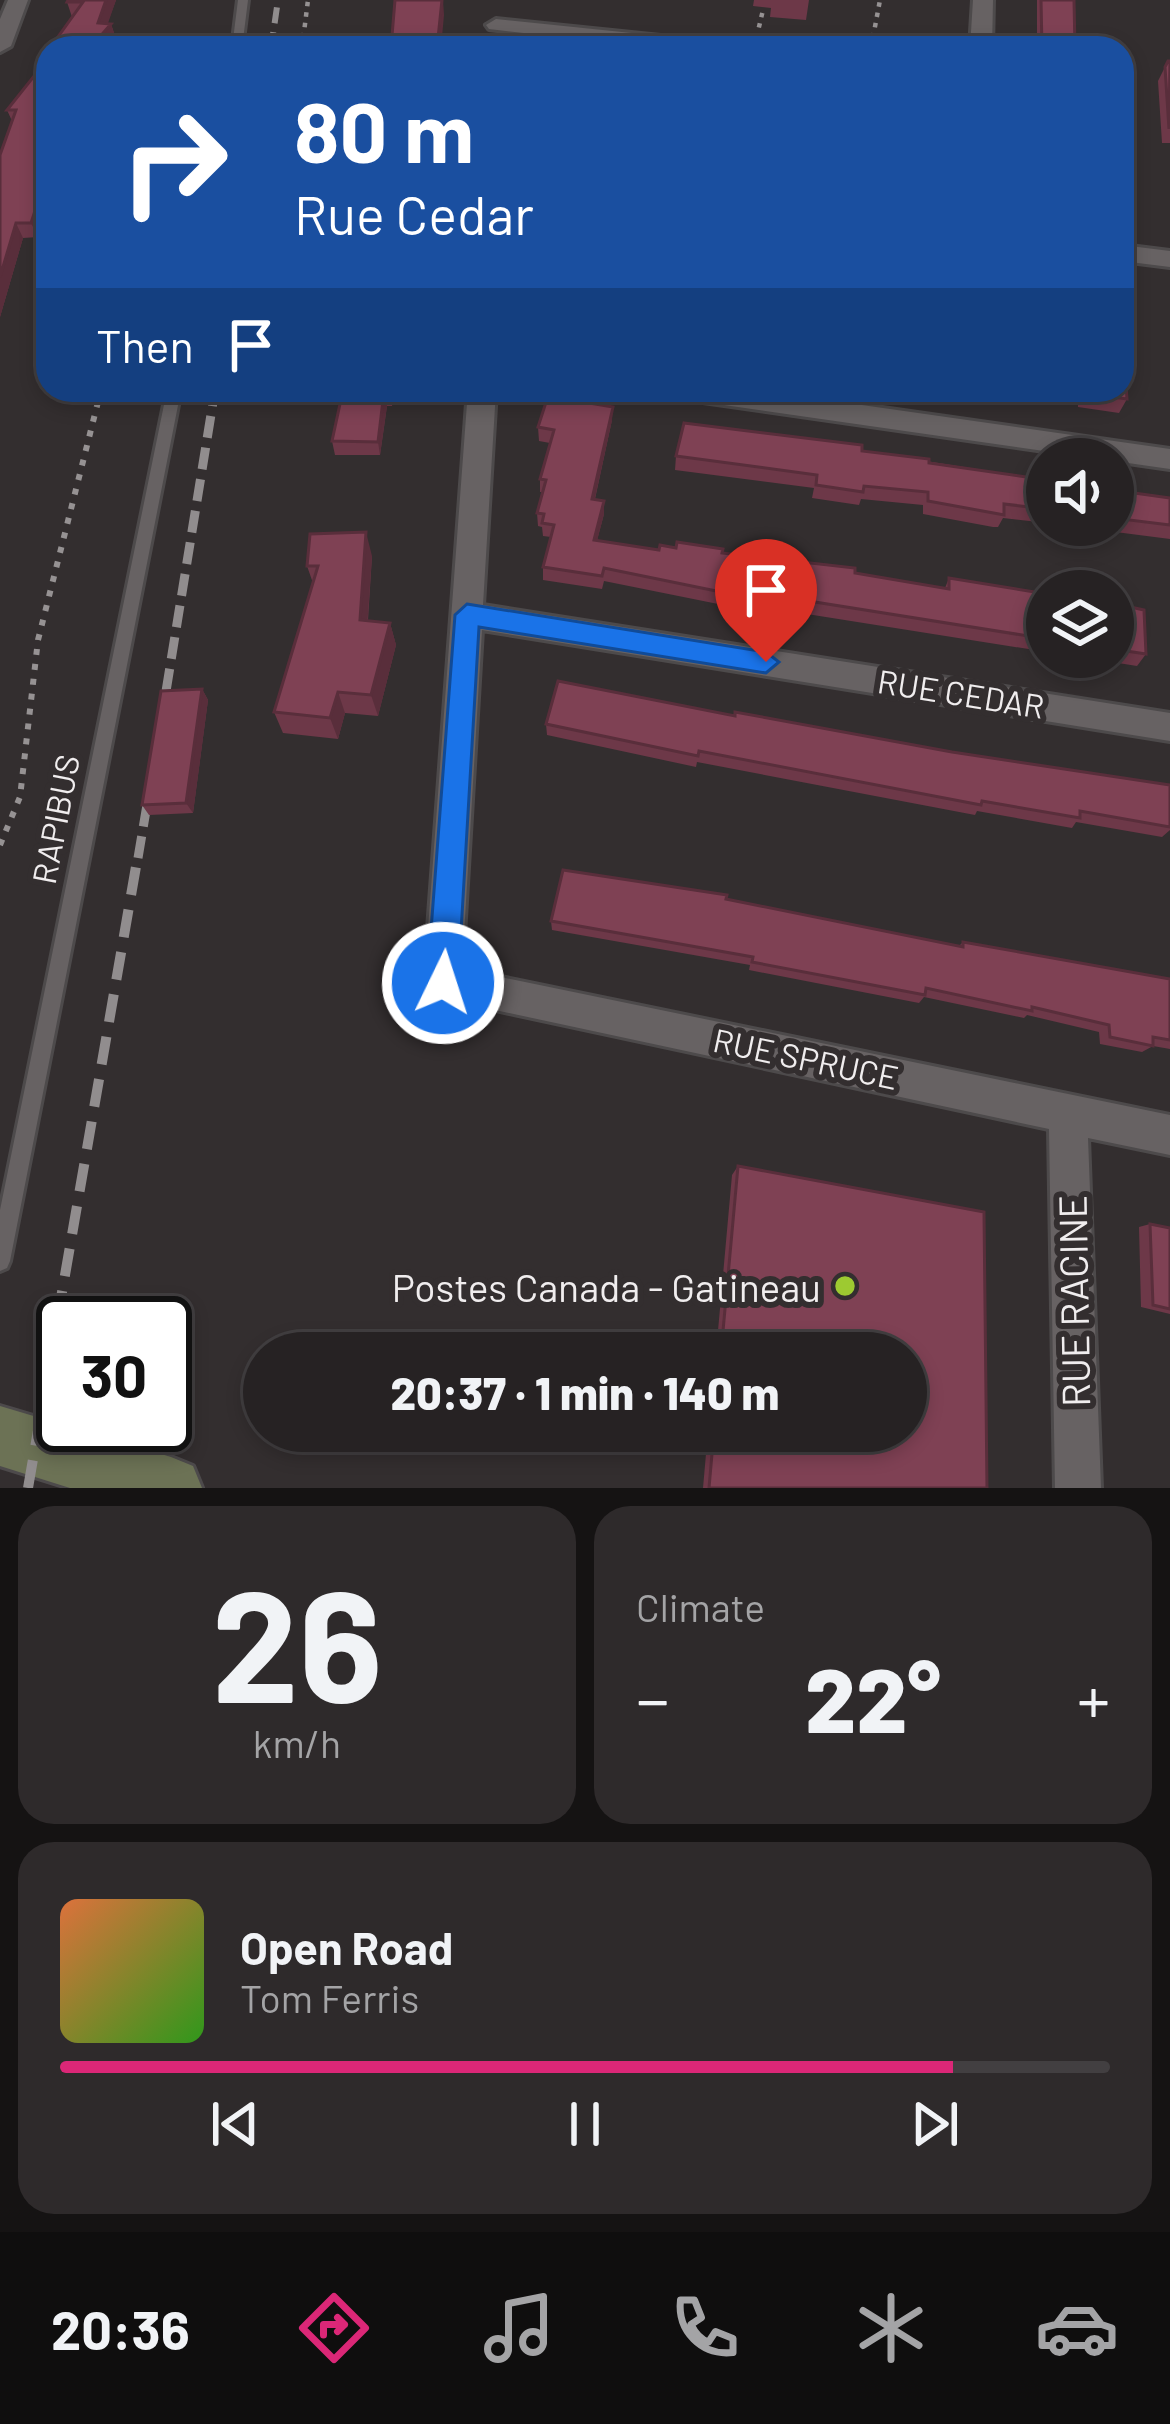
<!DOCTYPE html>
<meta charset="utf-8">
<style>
body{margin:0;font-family:Barlow,sans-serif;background:#2e2a2b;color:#f1f3f6;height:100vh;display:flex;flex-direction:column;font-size:45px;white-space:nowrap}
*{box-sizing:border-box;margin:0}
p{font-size:39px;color:#a4a4a6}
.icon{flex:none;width:66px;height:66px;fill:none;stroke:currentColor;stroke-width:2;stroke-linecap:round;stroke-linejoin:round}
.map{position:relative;height:1488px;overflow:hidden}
.drawer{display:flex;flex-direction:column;gap:18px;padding:18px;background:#151313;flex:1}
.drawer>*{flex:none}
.guide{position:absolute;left:36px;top:36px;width:1098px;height:366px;border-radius:36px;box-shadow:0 6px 18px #0003,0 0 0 3px #423f41;background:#1a4fa0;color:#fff;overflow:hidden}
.buttons{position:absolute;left:1026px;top:438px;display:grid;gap:24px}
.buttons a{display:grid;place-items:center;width:108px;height:108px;border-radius:50%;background:#262223;box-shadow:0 6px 18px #0003,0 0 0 3px #423f41;font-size:60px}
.speed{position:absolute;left:36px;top:1296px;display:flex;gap:24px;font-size:60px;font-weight:700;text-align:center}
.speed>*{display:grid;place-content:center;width:156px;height:156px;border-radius:50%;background:#262223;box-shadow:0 6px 18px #0003,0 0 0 3px #423f41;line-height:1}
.speed .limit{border:6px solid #111;border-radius:18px;background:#fff;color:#111}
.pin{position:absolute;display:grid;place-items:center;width:102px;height:102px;color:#fff;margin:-123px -51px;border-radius:50% 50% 50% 0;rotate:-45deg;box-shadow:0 0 12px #0007}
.pin .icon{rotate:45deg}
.me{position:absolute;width:132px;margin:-66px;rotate:4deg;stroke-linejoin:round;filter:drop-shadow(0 0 9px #0008)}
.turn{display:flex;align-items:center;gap:42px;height:252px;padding:0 60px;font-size:54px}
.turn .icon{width:156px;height:156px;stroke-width:2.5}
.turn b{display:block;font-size:84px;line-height:102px}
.then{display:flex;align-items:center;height:114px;padding:0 60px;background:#0003;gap:24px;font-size:45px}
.big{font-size:90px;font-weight:800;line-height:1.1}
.drawer .widget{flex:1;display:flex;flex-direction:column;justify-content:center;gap:18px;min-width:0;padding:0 42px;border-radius:36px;background:#2e2a2b}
.drawer .dial{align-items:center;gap:0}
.dial b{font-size:156px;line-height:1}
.song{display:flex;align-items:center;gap:36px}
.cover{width:144px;height:144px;border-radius:18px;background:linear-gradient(135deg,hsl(20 70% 55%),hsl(110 70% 35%))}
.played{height:12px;border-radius:6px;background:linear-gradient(90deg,#db2777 85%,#423f41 85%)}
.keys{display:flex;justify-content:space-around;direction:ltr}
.heat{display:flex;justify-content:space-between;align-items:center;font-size:66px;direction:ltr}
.drawer .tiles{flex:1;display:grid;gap:18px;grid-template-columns:1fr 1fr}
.widget:last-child{grid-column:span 2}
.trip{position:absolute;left:243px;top:1332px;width:684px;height:120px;border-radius:60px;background:#262223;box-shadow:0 6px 18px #0003,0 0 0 3px #423f41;font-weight:800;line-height:120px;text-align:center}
.dock{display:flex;height:192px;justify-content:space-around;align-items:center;background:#0f0e0e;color:#a4a4a6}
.dock .icon{width:84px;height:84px}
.dock .current{color:#db2777}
.dock b{font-size:54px;color:#f1f3f6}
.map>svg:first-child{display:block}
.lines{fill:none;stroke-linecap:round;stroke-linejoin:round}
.lane-casing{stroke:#4d4a4b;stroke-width:6}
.street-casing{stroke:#4d4a4b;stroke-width:6}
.secondary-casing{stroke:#4d4a4b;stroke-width:6}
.path-far1{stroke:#969293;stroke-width:4.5;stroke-dasharray:4.5 6;stroke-linecap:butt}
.path{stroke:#969293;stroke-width:6;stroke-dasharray:6 9;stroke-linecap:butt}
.lane{fill:#676263;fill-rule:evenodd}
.street{fill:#676263;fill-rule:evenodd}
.secondary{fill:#6c7255;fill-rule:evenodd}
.rail-far2{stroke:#918d8e;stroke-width:6;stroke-dasharray:16 9;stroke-linecap:butt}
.rail-far1{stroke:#918d8e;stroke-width:9;stroke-dasharray:22 10;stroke-linecap:butt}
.rail{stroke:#918d8e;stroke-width:10;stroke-dasharray:28 15;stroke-linecap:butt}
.wall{fill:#6d3848}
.shaded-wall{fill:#592e3b}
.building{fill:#7f4154;stroke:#592e3b;stroke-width:3}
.route{fill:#1a73e8;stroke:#114b97;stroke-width:3}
.poi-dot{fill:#9dca31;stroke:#332e2f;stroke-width:4.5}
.labels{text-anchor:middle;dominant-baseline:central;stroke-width:12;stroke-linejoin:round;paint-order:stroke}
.street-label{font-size:33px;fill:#f0edee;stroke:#332e2f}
.near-poi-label{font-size:39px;fill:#f0edee;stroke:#332e2f;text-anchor:end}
.near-street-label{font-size:39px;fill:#f0edee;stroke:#332e2f}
</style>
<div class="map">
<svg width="1170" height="1488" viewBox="0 0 1170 1488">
<rect width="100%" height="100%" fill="#332e2f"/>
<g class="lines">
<g class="lane-casing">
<path id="lane" d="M 238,0 L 248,0 L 242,48 L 232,48 Z
M 167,390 L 181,390 L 10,1261 L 7,1268 L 0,1271 L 0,1210 Z"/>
</g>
<g class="street-casing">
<path id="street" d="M 8,0 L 28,0 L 11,46 L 0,52 L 0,19 Z
M 973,0 L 993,0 L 992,48 L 970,48 Z
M 496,19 L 719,42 L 730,48 L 657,48 L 489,29 L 486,25 Z
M 1122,245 L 1170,251 L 1170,267 L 1122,261 Z
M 468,390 L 496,390 L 483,605 L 1170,713 L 1170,741 L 482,630 L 462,969 L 1170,1115 L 1170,1155 L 1088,1138 L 1101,1488 L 1055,1488 L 1049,1129 L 430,996 L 424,983 Z
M 675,390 L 757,390 L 1170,449 L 1170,469 L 689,400 Z"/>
</g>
<g class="secondary-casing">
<path id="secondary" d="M 0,1406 L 171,1457 L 193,1466 L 202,1488 L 70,1488 L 0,1466 Z"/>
</g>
<path class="path-far1" d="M 302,48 L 308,0
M 754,48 L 763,10
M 871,48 L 880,0"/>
<path class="path" d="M 0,845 L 20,797 L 38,640 L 101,390"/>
<use href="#lane" class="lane"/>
<use href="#street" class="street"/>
<use href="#secondary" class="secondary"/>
<path class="rail-far2" d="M 271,48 L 278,0"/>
<path class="rail-far1" d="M 161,722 L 215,390
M 138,858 L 151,781"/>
<path class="rail" d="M 28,1488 L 138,855"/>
</g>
<path class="wall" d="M 68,0 L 116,0 L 107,24 L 111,24 L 116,39 L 108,48 L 50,48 L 72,17 L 67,2 Z
M 754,0 L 809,0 L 806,20 L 770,17 L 771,8 L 753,6 Z
M 1037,0 L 1074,0 L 1075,48 L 1037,48 Z
M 48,51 L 48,205 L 38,237 L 23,238 L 0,317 L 0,155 L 12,121 L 7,110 L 40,69 L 38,65 Z
M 1168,61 L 1170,61 L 1170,143 L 1162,143 L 1158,81 Z
M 343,390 L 395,390 L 392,406 L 387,406 L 380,455 L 335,455 L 332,441 Z
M 980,390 L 1122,390 L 1127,399 L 1119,413 L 1078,407 L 1078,402 Z
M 612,420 L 595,499 L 604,501 L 604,514 L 597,540 L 659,550 L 722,553 L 945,588 L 949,578 L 1047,594 L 1047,652 L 769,608 L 768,612 L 723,605 L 604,581 L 602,589 L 543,580 L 543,567 L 551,537 L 543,536 L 542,527 L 538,526 L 537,513 L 543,492 L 540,492 L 540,479 L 550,443 L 539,441 L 538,427 Z
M 862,451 L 1047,480 L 1047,523 L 1003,518 L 998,527 L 993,527 L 923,514 L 923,505 L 861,499 L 859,505 L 812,498 L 814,488 L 675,470 L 676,456 Z
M 1113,490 L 1170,498 L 1170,539 L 1061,525 L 1113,525 Z
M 372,556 L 368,620 L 390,623 L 396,645 L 378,716 L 345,713 L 338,739 L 283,733 L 274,712 L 313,583 L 307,566 Z
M 1113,598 L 1126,606 L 1146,654 L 1137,666 L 1080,657 L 1113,657 Z
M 202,689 L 208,700 L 193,813 L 149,815 L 142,805 Z
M 735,716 L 952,752 L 1170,785 L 1170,830 L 1162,837 L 1076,822 L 1072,828 L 977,811 L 975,815 L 697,762 L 696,767 L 547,735 L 546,724 Z
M 726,899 L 959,946 L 963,942 L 1170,979 L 1170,1049 L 1153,1046 L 1142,1052 L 1100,1044 L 1099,1032 L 1027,1015 L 1024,1018 L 924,997 L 919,1003 L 749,970 L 750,965 L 552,930 L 551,921 Z
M 738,1166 L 984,1212 L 987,1488 L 703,1488 L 708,1431 L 906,1431 L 906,1353 L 716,1353 L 732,1175 Z
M 1150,1224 L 1170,1228 L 1170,1314 L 1141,1307 L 1139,1227 Z"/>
<path class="shaded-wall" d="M 106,0 L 116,0 L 105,32 L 111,24 L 116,39 L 108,48 L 90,48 Z
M 443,0 L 444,15 L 441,48 L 437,48 Z
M 48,171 L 48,205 L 38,237 L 31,223 Z
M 16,223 L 23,238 L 0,317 L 0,277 Z
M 384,392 L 387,406 L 380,455 L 378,442 Z
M 613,407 L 612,420 L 592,512 L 592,499 Z
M 604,501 L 604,514 L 594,553 L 594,540 Z
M 366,532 L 372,556 L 366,642 L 360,620 Z
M 390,623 L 396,645 L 378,716 L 371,695 Z
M 202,689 L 208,700 L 193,813 L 186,803 Z
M 338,692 L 345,713 L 338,739 L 330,718 Z"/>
<path class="building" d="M 68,0 L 106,0 L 98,23 L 111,24 L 90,48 L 50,48 L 83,2 L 67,2 Z
M 395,0 L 442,0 L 437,48 L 391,48 Z
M 1041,0 L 1074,0 L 1075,48 L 1042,48 Z
M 48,51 L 48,66 L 38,65 Z
M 1168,61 L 1170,61 L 1169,129 L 1165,67 Z
M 42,66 L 48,67 L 48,127 L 44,133 L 48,133 L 48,171 L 31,223 L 16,223 L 0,277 L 0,155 L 16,110 L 7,110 Z
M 1122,271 L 1125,272 L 1128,298 L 1122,297 Z
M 1122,369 L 1125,370 L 1127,399 L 1084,393 L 1084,390 L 1122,390 Z
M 343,390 L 390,390 L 389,392 L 384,392 L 378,442 L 332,441 Z
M 548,396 L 613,407 L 592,499 L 604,501 L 594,540 L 659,550 L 660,545 L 676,548 L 677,542 L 723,549 L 722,553 L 855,568 L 855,573 L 949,589 L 949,578 L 1047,594 L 1047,639 L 771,595 L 771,600 L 726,593 L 604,568 L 602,576 L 543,567 L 554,525 L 542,523 L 544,514 L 537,513 L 546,480 L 540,479 L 554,430 L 538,427 Z
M 684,423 L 862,445 L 862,451 L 929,459 L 929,463 L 1047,480 L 1047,509 L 1004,504 L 1004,515 L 999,514 L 928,501 L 928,492 L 864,486 L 863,492 L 816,485 L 817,475 L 676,456 Z
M 1113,490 L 1170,498 L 1170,525 L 1113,518 Z
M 366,532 L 360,620 L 390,623 L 371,695 L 338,692 L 330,718 L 274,712 L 318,566 L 307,566 L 310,534 Z
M 1113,598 L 1125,600 L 1126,606 L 1144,610 L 1146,654 L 1113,649 Z
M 558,681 L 735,716 L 735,712 L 952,752 L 1170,785 L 1170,827 L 1080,811 L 1080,818 L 982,801 L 981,805 L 699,751 L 698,756 L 546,724 Z
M 202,689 L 186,803 L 142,805 L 161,691 Z
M 563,870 L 727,895 L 726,899 L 963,947 L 963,942 L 1170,979 L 1170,1040 L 1153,1037 L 1153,1046 L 1110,1037 L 1109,1025 L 1032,1007 L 1032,1011 L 926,988 L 925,995 L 752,962 L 753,957 L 551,921 Z
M 738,1166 L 984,1212 L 987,1488 L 709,1488 L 714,1431 L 906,1431 L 906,1353 L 721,1353 Z
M 1150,1224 L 1170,1228 L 1170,1309 L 1153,1305 Z"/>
<path class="route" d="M 467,604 L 766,652 L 779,662 L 766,673 L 479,627 L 458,983 L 454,993 L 443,998 L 432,993 L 427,983 L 455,615 Z"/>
<circle class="poi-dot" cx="845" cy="1286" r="12"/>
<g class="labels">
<g class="street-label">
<text transform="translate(961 693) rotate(9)">RUE CEDAR</text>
<text transform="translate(55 819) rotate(-79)">RAPIBUS</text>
<text transform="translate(806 1058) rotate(12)">RUE SPRUCE</text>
</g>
<g class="near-poi-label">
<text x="821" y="1286">Postes Canada - Gatineau</text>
</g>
<g class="near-street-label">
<text transform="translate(1073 1301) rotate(-91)">RUE RACINE</text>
</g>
</g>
</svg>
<div class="buttons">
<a><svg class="icon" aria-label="sound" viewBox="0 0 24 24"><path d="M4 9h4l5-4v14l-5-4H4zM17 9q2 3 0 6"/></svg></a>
<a><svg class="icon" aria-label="layers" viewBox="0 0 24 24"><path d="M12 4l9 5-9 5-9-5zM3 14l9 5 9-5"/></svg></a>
</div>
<div class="speed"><div class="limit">30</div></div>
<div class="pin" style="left:766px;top:662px;background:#d93025"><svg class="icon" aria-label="arrive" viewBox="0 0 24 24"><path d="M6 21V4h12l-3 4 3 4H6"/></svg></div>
<svg class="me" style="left:443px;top:983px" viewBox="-20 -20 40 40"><circle r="17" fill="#1a73e8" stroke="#fff" stroke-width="3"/><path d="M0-11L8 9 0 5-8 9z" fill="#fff"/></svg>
<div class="trip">20:37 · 1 min · 140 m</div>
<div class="guide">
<div class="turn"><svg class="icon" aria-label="right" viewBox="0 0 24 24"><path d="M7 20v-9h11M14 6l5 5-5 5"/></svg><div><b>80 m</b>Rue Cedar</div></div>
<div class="then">Then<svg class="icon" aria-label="arrive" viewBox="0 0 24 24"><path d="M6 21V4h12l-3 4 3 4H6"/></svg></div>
</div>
</div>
<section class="drawer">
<div class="tiles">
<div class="widget dial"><b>26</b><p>km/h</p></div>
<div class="widget"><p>Climate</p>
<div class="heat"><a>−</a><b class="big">22°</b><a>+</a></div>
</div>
<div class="widget">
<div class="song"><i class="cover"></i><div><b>Open Road</b><p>Tom Ferris</p></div></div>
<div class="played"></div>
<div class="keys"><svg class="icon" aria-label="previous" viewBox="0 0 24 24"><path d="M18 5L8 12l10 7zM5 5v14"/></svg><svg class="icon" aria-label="pause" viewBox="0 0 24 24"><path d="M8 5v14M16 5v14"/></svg><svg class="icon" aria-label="next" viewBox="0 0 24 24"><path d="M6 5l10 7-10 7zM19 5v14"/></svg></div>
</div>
</div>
</section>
<nav class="dock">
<b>20:36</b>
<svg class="icon current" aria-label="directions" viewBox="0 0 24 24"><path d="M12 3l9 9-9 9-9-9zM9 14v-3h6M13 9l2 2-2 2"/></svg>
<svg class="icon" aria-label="music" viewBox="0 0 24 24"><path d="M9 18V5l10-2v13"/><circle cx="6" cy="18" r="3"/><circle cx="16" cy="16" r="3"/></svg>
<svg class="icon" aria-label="phone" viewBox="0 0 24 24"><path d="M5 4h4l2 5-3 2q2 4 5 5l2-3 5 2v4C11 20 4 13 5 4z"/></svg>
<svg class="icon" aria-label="climate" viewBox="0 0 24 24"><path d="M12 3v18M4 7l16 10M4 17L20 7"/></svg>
<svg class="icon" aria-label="car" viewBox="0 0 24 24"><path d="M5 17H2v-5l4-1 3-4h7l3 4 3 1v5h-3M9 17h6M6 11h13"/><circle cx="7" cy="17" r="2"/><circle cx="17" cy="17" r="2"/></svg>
</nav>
